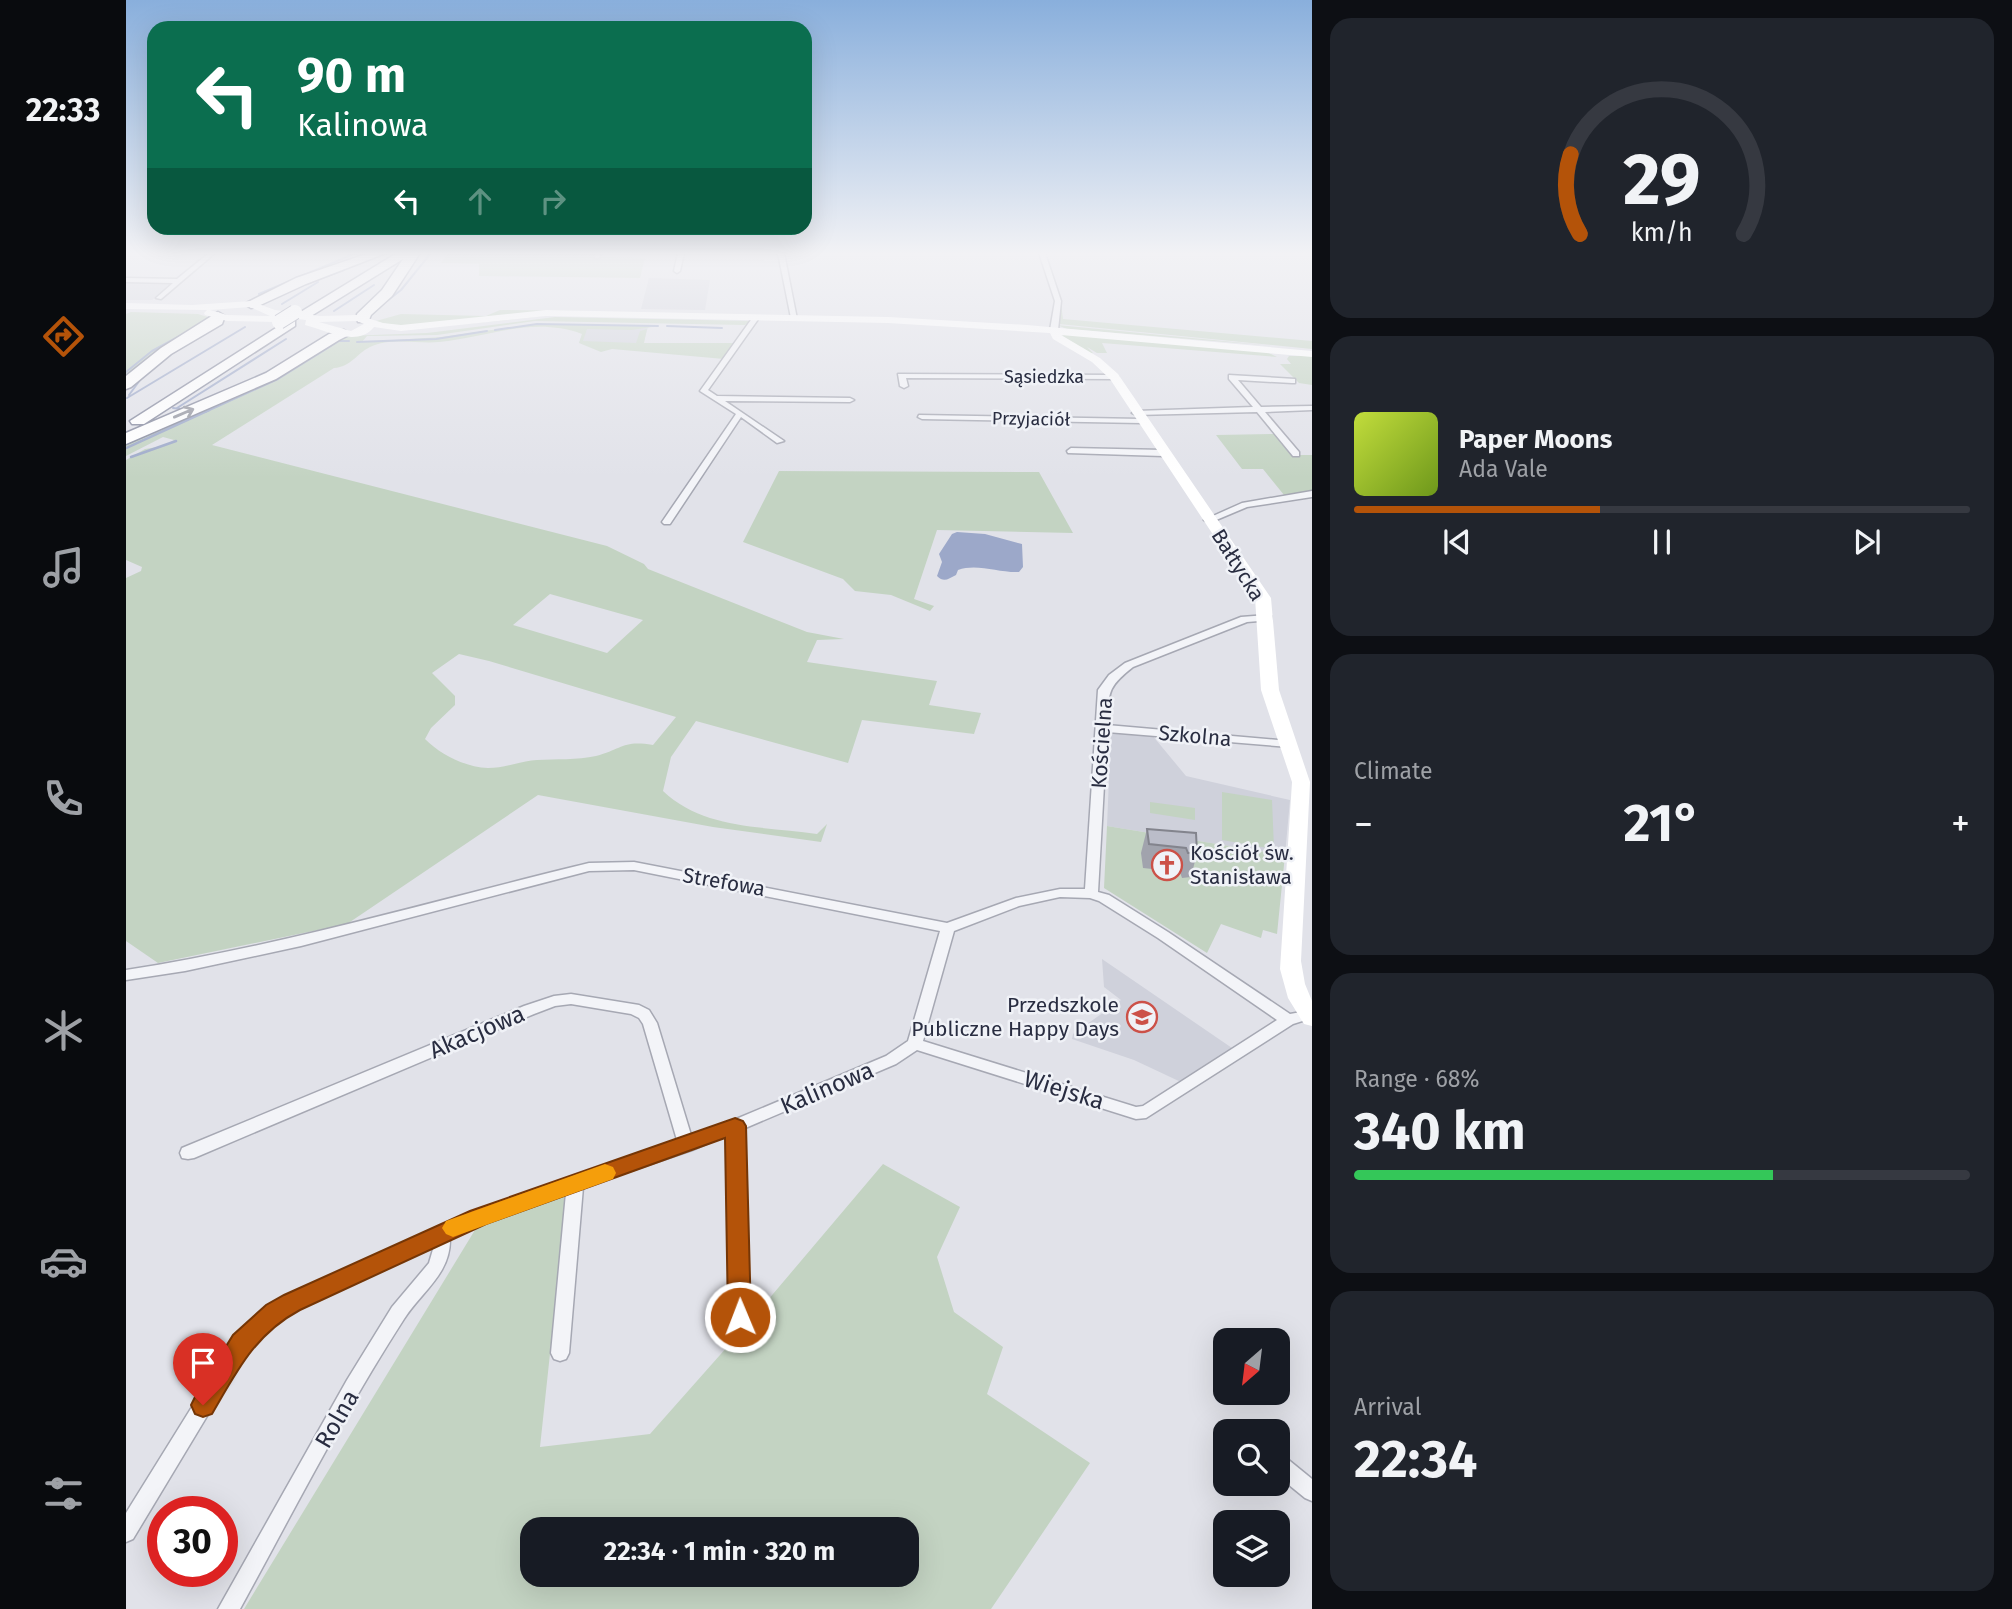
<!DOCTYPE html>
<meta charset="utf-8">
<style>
body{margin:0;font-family:"Fira Sans",sans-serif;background:#20242c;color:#f1f3f6;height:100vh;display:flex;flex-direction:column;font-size:26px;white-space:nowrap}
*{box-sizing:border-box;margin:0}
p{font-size:23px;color:#9ea1a6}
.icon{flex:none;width:38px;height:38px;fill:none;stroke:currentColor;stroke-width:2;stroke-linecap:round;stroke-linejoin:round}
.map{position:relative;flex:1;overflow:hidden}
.drawer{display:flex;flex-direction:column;gap:18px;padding:18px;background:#0d0f14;width:700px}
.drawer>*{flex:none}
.banner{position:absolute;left:21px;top:21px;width:665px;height:214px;border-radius:21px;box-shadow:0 7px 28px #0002;background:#0b6e4f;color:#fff;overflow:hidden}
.needle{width:46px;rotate:208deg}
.tools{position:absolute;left:1087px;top:1328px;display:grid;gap:14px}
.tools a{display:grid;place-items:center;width:77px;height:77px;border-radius:14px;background:#171b24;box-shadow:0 7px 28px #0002;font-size:35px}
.speed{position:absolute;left:21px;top:1496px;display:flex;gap:14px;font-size:35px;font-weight:700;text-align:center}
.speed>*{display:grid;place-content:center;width:91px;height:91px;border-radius:50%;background:#171b24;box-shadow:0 7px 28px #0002;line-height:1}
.speed .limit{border:10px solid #d22;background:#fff;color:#111}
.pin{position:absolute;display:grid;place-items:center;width:60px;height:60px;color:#fff;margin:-72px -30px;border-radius:50% 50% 50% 0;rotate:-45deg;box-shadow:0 0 7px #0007}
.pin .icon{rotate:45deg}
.me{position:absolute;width:77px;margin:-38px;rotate:359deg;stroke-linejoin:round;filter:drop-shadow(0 0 5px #0008)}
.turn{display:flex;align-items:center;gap:24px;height:147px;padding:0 35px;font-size:32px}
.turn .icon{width:91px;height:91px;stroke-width:2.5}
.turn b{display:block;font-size:49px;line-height:60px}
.lanes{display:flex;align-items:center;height:66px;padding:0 35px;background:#0003;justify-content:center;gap:35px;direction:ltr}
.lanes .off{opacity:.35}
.big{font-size:52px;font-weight:700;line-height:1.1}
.drawer .tile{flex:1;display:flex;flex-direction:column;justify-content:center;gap:10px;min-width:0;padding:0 24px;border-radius:21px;background:#20242c}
.drawer .dial{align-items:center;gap:0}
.dial svg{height:182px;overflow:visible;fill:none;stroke:#363941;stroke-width:7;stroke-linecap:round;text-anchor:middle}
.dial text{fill:#f1f3f6;stroke:none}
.song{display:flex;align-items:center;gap:21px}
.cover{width:84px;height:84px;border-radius:10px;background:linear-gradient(135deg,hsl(70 70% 55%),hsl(80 70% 35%))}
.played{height:7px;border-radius:4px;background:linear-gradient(90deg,#b45309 40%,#363941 40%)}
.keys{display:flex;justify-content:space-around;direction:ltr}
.heat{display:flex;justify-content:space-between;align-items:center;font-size:38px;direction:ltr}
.charge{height:10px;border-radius:5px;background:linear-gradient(90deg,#34c759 68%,#363941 0)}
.trip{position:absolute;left:394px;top:1517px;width:399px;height:70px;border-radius:21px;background:#171b24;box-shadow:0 7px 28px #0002;font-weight:700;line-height:70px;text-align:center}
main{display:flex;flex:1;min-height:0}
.tabs{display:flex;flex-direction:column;width:126px;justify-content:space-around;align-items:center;background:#090b0e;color:#9ea1a6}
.tabs .icon{width:49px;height:49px}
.tabs .selected{color:#b45309}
.tabs b{font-size:32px;color:#f1f3f6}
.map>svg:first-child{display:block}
.built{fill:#cfd1db}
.green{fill:#c3d3c2;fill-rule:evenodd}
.water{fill:#9ca8c9}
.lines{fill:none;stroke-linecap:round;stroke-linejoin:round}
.stream-far1{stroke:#9ca8c9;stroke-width:2}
.stream{stroke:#9ca8c9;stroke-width:2.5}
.street-casing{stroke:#a6a8b3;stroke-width:3}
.highway-casing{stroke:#888ca0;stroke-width:3}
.street{fill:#f3f4f8;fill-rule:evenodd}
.secondary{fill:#fff;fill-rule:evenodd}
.highway{fill:#fff;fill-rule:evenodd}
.highway-bridge-casing{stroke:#888ca0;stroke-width:16;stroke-linecap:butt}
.highway-bridge{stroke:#fff;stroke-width:14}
.wall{fill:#a1a3ad}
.building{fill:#bbbdc9;stroke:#83848d;stroke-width:2}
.oneway{stroke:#9496a0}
.route{fill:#b45309;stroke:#753606;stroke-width:2}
.slow{fill:#f59e0b}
.labels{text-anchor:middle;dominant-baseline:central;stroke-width:5;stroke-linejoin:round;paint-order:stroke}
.far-street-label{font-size:18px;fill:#292d41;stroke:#f0f2f7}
.street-label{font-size:21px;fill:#292d41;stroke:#f0f2f7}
.poi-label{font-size:21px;fill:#292d41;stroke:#f0f2f7;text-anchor:start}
.near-street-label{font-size:24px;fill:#292d41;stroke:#f0f2f7}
</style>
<main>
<nav class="tabs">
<b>22:33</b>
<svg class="icon selected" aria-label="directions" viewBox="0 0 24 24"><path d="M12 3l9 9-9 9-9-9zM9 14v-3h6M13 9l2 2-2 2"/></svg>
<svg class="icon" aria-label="music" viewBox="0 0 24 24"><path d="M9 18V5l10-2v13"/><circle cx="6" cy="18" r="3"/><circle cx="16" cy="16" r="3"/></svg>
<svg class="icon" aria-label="phone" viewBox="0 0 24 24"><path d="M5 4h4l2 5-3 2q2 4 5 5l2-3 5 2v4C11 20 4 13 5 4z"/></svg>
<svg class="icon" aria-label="climate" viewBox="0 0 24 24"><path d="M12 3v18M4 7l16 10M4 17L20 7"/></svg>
<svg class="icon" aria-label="car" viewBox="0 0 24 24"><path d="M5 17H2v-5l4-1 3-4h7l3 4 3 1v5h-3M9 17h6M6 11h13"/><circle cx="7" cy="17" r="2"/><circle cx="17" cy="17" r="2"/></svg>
<svg class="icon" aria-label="filters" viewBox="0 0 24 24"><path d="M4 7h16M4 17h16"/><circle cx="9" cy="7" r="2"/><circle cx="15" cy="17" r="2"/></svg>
</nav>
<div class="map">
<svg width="1186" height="1609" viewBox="0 0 1186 1609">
<rect width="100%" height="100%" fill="#e1e2e9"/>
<path class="built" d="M 523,278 L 584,280 L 579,310 L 515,309 Z
M 0,282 L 48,282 L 26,300 L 0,300 Z
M 459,326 L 522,327 L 517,344 L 453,343 Z
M 985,732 L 1026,735 L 1060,776 L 1164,800 L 1159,855 L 981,826 Z
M 976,959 L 1106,1048 L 1057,1083 L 1008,1060 L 946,1039 L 947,1034 L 995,1000 L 978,987 Z"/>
<path class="green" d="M 322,253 L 468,253 L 467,257 L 519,258 L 514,278 L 353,276 L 353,264 L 315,263 Z
M 935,303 L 937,319 L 1186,341 L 1186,349 L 933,324 Z
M 374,310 L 462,311 C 421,315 280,335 250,321 L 275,314 L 360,316 Z
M 5,312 L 72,314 L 85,318 L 25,357 L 0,379 L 0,314 Z
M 429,317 L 625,321 L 619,325 L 409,321 L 311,335 L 241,336 L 236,342 L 315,337 L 409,324 L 533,326 L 505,330 L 461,329 L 457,341 L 510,343 L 514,331 L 521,329 L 518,343 L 609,343 L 598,359 L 486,349 L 475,352 L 453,343 L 456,334 C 407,316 362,337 313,342 C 291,344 265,337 244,347 C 230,354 225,367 208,368 L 86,445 L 481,546 L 518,564 L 522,569 L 681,632 L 718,639 L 691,640 L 681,662 L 811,681 L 803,705 L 855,713 L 848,734 L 736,720 L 722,763 L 570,721 L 545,757 L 537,791 C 578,830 638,826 691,834 L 701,824 L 695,842 L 587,827 L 412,795 L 221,924 L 32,963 L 0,941 L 0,578 L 15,571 L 16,567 L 0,560 L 0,460 L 19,449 L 38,446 L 48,440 L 37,437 L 0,456 L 0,442 L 220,336 L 301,333 ZM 424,594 L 517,620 L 481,653 L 387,625 ZM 333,654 L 363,661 L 550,717 L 527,745 C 496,740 497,749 470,756 C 451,760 430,759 411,760 C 395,761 378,768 362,768 C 339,767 315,755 299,739 L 305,728 L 329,705 L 329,696 L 306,673 Z
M 931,325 L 1149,346 L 941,329 Z
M 939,334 L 1141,352 L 1151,357 L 976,343 L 981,353 L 971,353 L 961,347 L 967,353 L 964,353 L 936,336 Z
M 1163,356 L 1186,356 L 1186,385 L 1173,383 L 1154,364 L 1165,364 L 1161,359 Z
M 1150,434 L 1167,455 L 1186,455 L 1186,492 L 1158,495 L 1137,469 L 1116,469 L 1090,435 Z
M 653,471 L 913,472 L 947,533 L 811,530 L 788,599 L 808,606 L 804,611 L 765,595 L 729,591 L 717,579 L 617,542 Z
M 1096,792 L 1146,800 L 1148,849 L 1096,840 Z
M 1024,802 L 1069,808 L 1069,820 L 1024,813 Z
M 981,826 L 1159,855 L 1151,934 L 1137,930 L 1135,938 L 1095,924 L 1081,953 L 978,888 Z
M 757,1164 L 834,1207 L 811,1257 L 828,1312 L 877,1347 L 861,1394 L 964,1463 L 865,1609 L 118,1609 L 352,1225 L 441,1195 L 414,1447 L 524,1434 L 625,1320 ZM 406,1530 L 780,1530 L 780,1575 L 406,1575 Z"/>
<path class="water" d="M 831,532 L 859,534 L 896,544 L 897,567 L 893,572 C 873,573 851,563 832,570 L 830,575 C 822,579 818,583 811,576 L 816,562 L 813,554 L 826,534 Z"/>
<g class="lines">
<path class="stream-far1" d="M 174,286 L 218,270
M 133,294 L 230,253
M 261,301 L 275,290 L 305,253
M 156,304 L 192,282
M 208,311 L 248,285
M 541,326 L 596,328
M 369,330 L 411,324 L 532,326
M 231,342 L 310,339 L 361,331
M 0,372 L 26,351 L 63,331
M 3,395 L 17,376
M 1,398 L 119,327
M 47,408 L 55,409
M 51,408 L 160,339
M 79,412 L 152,379 L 213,341 L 223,341"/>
<path class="stream" d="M 0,448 L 83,410
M 5,457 L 50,441"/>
<g class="street-casing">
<path id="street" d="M 83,253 L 89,253 L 35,299 L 30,298 L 47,283 L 0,282 L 0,278 L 51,279 Z
M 469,253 L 475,253 L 473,258 L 469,258 Z
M 552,253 L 558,253 L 554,271 L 551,273 L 548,271 Z
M 652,253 L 658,253 L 671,319 L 665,318 Z
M 913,253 L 919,253 L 935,301 L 932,330 L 928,332 L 924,330 L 929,301 Z
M 627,317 L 633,318 L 582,390 L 591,396 L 724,398 L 728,400 L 724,402 L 599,401 L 658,441 L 651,443 L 615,417 L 544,524 L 538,524 L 536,522 L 610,414 L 574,391 Z
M 772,374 L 988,375 L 992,377 L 988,379 L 780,378 L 782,386 L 778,388 L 774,386 Z
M 1103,375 L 1169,379 L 1169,383 L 1166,383 L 1112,380 L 1135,407 L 1186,406 L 1186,410 L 1139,412 L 1173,452 L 1173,456 L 1167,456 L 1131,412 L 1010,415 L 1006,413 L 1010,411 L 1127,407 L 1103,379 Z
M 793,415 L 1015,419 L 1019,421 L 1015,423 L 796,419 L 792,417 Z
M 945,448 L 1037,450 L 1041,453 L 1037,456 L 942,453 L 941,451 Z
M 1186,491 L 1186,497 L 1121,507 L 1083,523 L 1078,520 L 1116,503 Z
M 1141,615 L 1145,616 L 1145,620 L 1121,622 L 1007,667 C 980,688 983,693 981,725 L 1163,741 L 1169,744 L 1163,747 L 981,732 L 972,892 L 983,895 L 1042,932 L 1164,1014 L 1186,1010 L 1186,1018 L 1167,1024 L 1020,1118 L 1010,1119 L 791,1050 L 770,1064 L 617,1129 L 623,1317 L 620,1323 L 614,1325 L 608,1323 L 605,1317 L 601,1135 L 566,1150 L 457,1187 L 443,1353 L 440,1359 L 434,1361 L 428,1359 L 425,1353 L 440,1193 L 358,1222 L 324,1238 C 325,1274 296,1291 278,1319 C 218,1412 167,1512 114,1609 L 92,1609 L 221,1380 L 266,1307 L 303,1263 L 308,1246 L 154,1318 L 122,1348 L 7,1539 L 0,1542 L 0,1513 L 110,1336 L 142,1306 L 346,1212 L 551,1140 L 517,1024 L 513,1018 L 505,1014 L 445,1004 L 429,1006 L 408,1014 L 68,1158 L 62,1159 L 56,1158 L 54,1153 L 56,1148 L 398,1006 L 428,996 L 445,994 L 513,1005 L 523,1010 L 531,1023 L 565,1135 L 603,1122 L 760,1056 L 782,1041 L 814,931 L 508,870 L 463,871 L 175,946 L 59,971 L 0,980 L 0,970 C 157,946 309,900 463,863 L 508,862 L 821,923 L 890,898 L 934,889 L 959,889 L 972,690 L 983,675 L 999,663 L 1115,617 ZM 934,897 L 964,898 L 973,901 L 1032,938 L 1151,1020 L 1017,1106 L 1010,1107 L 797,1041 L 828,931 L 893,906 Z
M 1152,1455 L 1159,1457 L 1186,1479 L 1186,1501 L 1179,1498 L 1152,1476 Z"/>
</g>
<g class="highway-casing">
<path id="highway" d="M 243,253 L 260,253 L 180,284 L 130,307 L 125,308 L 118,304 L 170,278 Z
M 271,253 L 294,253 L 266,296 L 245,315 L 242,322 L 232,322 L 231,314 L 256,290 L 277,259 L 185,316 L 175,316 L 173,313 Z
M 92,312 L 99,316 L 96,324 L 45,354 L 5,387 L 0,389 L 0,376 L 35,348 Z
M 164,319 L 169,320 L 169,326 L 18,424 L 6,424 L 4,421 Z
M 218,330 L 225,334 L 213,340 L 150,379 L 0,444 L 0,433 L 140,373 L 203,334 Z"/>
</g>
<use href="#street" class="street"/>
<path class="secondary" d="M 125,301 L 149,310 L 194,316 L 232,315 L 257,323 L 275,325 L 420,310 L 762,317 L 901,325 L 1186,351 L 1186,357 L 935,335 L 974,358 L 992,374 L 1145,598 L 1153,690 L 1184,782 L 1175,961 L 1179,984 L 1186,1001 L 1186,1026 L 1178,1024 L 1162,998 L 1154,969 L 1166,782 L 1135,690 L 1129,598 L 984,379 L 966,362 L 927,339 L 924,333 L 762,323 L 420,316 L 275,331 L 248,327 C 231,348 200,330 179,325 L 180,320 L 154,317 L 154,321 L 150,322 L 101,321 L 79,315 L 78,313 L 81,310 L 0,309 L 0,303 L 66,305 ZM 124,307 L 144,316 L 101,315 L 84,310 ZM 231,321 L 238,324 L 225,331 L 193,322 Z"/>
<use href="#highway" class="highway"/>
<g class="highway-bridge-casing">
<path id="highway-bridge" d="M 153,322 L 169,312"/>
</g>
<use href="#highway-bridge" class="highway-bridge"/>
</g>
<path class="wall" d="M 1021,829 L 1071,853 L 1065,877 L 1056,878 L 1054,872 L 1017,868 L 1015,853 Z"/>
<path class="building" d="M 1021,829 L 1070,833 L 1071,853 L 1062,853 L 1060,848 L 1023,844 Z"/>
<defs><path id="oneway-shaft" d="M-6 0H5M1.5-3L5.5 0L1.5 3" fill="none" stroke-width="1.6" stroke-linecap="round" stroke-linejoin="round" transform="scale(1.75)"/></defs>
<use class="oneway" href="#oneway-shaft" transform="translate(58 413) rotate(-23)"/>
<linearGradient id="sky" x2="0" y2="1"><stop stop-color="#89afdc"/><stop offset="0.53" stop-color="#f2f2f5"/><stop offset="1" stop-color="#f2f2f5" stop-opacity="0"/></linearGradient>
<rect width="1186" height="478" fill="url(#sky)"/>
<path class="route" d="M 609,1118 L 617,1121 L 620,1126 L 625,1317 L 622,1325 L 614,1328 L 606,1325 L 602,1317 L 599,1138 L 360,1224 L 174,1310 C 129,1334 111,1371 86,1414 L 77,1417 L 69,1414 L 65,1405 L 69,1397 L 107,1335 L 140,1305 L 158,1295 L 344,1211 Z"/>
<path class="slow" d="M 479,1164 L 487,1167 L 490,1173 L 487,1179 L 327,1237 L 320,1234 L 316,1228 L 320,1221 Z"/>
<defs>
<g id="church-ring" transform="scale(1.575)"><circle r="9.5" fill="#f0f2f7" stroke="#cc5148" stroke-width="1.5"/><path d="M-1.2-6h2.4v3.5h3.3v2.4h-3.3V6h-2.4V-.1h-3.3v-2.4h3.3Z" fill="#cc5148"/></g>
<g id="school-ring" transform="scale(1.575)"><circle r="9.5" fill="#f0f2f7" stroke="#cc5148" stroke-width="1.5"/><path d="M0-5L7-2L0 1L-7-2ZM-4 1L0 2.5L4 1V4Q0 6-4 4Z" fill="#cc5148"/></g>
</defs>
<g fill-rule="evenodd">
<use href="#church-ring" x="1041" y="865"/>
<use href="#school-ring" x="1016" y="1017"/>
</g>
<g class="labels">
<g class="far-street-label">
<text x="918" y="377">Sąsiedzka</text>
<text transform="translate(905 419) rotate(1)">Przyjaciół</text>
</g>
<g class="street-label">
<text transform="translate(1112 565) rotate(58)">Bałtycka</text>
<text transform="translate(1069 736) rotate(5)">Szkolna</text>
<text transform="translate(976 743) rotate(-86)">Kościelna</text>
<text transform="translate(598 882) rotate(10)">Strefowa</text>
</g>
<g class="poi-label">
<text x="1064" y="853">Kościół św.<tspan x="1064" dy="24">Stanisława</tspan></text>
<text x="993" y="1005" text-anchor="end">Przedszkole<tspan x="993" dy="24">Publiczne Happy Days</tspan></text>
</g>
<g class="near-street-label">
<text transform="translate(351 1032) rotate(-23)">Akacjowa</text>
<text transform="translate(701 1088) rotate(-23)">Kalinowa</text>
<text transform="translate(938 1090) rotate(17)">Wiejska</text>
<text transform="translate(211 1419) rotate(-60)">Rolna</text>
</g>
</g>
</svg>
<div class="tools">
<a><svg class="needle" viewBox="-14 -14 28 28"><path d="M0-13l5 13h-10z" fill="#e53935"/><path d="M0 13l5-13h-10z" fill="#9ea1a6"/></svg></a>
<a><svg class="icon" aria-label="search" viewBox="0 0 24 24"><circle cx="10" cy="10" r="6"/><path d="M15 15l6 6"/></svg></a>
<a><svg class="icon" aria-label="layers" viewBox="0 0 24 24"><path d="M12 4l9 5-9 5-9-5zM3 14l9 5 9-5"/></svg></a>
</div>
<div class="speed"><div class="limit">30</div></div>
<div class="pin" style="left:77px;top:1405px;background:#d93025"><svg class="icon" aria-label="arrive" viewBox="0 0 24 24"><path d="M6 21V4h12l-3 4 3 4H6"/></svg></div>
<svg class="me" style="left:614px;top:1317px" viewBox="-20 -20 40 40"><circle r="17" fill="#b45309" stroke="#fff" stroke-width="3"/><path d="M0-11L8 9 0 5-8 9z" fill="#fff"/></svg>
<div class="trip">22:34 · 1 min · 320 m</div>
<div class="banner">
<div class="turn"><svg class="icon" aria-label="left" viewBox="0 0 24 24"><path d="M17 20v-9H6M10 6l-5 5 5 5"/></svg><div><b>90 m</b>Kalinowa</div></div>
<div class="lanes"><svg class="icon" aria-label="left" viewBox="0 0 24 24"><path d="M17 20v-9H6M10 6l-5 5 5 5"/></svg><svg class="icon off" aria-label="ahead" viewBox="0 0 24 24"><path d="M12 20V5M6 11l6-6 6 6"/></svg><svg class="icon off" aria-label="right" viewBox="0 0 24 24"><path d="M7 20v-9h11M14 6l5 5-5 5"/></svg></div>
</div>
</div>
<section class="drawer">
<div class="tile dial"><svg viewBox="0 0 100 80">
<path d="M14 69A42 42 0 1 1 86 69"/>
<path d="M14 69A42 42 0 0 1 10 34" stroke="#b45309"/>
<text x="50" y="56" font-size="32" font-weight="700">29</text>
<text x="50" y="72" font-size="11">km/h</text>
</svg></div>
<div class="tile">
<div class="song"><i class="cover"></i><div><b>Paper Moons</b><p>Ada Vale</p></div></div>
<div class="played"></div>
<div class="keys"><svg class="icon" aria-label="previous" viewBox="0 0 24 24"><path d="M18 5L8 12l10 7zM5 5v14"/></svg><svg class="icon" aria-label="pause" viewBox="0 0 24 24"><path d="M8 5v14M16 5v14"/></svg><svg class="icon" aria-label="next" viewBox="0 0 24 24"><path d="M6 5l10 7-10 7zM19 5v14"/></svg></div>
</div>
<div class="tile"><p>Climate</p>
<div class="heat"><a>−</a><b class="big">21°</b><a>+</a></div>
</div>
<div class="tile"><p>Range · 68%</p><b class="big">340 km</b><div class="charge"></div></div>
<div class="tile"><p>Arrival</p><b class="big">22:34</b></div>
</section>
</main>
